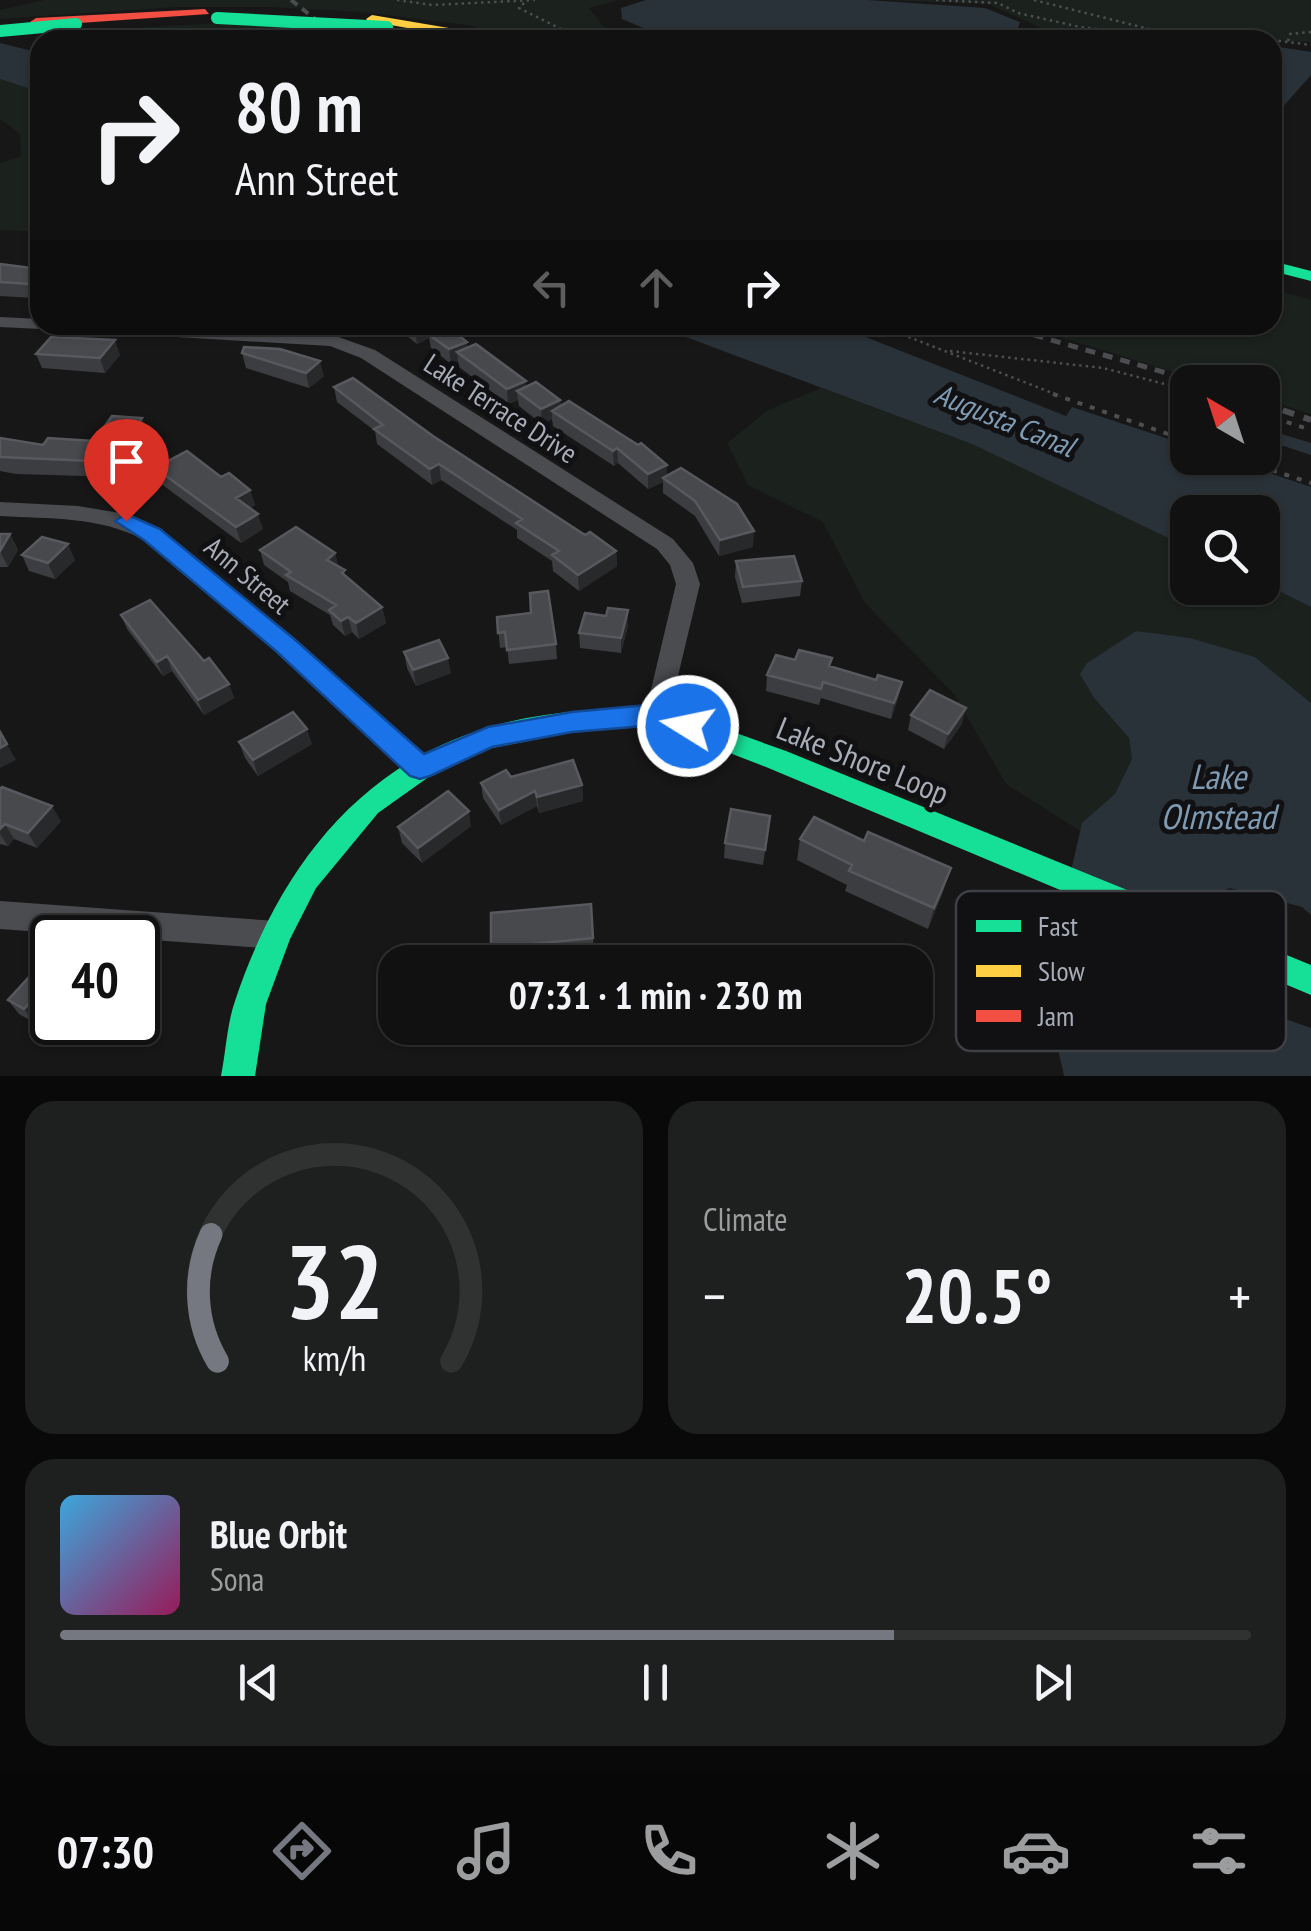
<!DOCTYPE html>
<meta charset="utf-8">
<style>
body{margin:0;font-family:"PT Sans Narrow",sans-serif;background:#1e1f1f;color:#f1f3f6;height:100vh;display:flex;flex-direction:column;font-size:38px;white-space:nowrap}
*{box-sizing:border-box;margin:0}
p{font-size:32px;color:#9c9d9f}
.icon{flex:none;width:55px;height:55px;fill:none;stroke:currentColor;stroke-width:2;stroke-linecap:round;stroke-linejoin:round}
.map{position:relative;height:1076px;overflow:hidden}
.panel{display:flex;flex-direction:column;gap:25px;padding:25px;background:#090909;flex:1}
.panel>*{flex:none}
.top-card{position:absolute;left:30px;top:30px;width:1252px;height:305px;border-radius:30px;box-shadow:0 2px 8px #0004,0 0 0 2px #303131;background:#111;color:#f1f3f6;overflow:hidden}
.needle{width:65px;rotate:321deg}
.fabs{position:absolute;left:1170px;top:365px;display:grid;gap:20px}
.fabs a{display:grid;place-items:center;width:110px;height:110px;border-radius:20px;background:#111;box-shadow:0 2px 8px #0004,0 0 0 2px #303131;font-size:50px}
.speed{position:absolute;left:30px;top:915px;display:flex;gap:20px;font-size:50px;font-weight:700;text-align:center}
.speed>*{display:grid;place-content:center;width:130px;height:130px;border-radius:50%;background:#111;box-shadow:0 2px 8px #0004,0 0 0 2px #303131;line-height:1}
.speed .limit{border:5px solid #111;border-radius:15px;background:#fff;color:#111}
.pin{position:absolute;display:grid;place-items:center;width:85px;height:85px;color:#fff;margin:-102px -42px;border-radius:50% 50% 50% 0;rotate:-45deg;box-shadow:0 0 10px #0007}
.pin .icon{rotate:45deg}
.me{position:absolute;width:110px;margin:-55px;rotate:280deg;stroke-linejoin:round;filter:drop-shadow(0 0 8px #0008)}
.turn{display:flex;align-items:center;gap:35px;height:210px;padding:0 40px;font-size:45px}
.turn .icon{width:130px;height:130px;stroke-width:2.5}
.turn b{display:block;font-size:70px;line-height:85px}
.lanes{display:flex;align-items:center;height:95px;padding:0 40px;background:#0003;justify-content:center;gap:50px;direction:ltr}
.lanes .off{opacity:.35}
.big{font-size:75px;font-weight:800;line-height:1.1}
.panel .card{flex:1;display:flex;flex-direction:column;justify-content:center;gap:15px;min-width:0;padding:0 35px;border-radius:30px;background:#1e1f1f}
.panel .dial{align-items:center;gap:0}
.dial svg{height:260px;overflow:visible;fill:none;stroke:#303131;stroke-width:7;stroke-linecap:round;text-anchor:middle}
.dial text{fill:#f1f3f6;stroke:none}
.song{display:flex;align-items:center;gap:30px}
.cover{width:120px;height:120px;border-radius:15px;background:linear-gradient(135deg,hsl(200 70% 55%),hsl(330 70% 35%))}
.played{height:10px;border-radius:5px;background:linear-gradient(90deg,#757880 70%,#303131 70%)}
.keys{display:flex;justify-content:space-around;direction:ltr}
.heat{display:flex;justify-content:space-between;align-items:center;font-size:55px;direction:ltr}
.panel .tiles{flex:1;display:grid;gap:25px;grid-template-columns:1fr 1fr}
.card:last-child{grid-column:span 2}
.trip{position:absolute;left:378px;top:945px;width:555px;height:100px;border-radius:30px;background:#111;box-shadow:0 2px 8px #0004,0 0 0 2px #303131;font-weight:800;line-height:100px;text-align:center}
.tab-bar{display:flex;height:160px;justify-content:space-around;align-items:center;background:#070707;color:#9c9d9f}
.tab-bar .icon{width:70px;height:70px}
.tab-bar .on{color:#757880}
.tab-bar b{font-size:45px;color:#f1f3f6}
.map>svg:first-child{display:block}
.green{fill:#1b211c}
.water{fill:#2a3239}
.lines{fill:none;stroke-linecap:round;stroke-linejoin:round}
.canal{fill:#2a3239;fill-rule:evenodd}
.path-far1{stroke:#4d4e52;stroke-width:2.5;stroke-dasharray:2.5 4;stroke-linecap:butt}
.path{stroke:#4d4e52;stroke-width:4;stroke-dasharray:5 8;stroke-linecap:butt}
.street{fill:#4b4c50;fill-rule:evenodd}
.fast{fill:#16e098;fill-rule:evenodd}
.slow{fill:#ffcf43;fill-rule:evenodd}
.jam{fill:#f24e42;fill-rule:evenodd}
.rail-far2{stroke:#4b4c4f;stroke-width:4;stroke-dasharray:8 6;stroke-linecap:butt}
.rail-far1{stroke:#4b4c4f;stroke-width:5;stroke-dasharray:10 8;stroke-linecap:butt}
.rail{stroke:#4b4c4f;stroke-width:6;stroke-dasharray:12 10;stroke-linecap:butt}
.fast-bridge{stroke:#16e098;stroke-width:12}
.wall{fill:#3c3d40}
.shaded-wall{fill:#28292a}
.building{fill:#48494d;stroke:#57595e;stroke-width:2.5}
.route{fill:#1a73e8;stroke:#114b97;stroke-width:2.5}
.labels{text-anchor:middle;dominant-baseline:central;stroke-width:10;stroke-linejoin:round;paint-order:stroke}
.street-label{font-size:28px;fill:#a8adb8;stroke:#111113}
.water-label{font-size:30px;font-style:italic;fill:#7f9bb3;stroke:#111113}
.near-street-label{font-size:32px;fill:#a8adb8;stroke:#111113}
.near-water-label{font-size:35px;font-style:italic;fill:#7f9bb3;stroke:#111113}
.key{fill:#111113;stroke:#3e4045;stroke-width:2.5}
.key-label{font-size:28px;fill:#a8adb8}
</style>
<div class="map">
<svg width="1311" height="1076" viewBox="0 0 1311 1076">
<rect width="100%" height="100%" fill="#171717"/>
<path class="green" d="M 44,0 L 618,0 L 589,8 L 604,27 L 653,40 L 531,40 L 466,25 L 361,12 L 269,7 L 176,7 L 0,19 L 0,10 Z
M 884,0 L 1311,0 L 1311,42 L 1122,40 L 1041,28 L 988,4 Z
M 219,23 L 369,32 L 417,40 L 72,40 L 43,33 Z
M 0,79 L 40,92 L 40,232 L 0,230 L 0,163 L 21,156 L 20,134 L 0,119 Z
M 1273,289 L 1311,300 L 1311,414 L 1263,399 L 1262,382 L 1207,382 L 1020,325 L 1272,325 Z
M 821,388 L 972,444 L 1187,547 L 1188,588 L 1262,588 L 1263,583 L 1311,607 L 1311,703 L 1255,657 L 1136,631 L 1087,663 L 1094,698 L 1129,738 L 1132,759 L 1115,794 L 1080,831 L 1006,784 L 954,694 L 865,603 L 823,522 L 748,485 L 727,443 L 768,410 Z"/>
<path class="water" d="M 646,0 L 867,0 L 985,8 L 1020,22 L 1014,40 L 672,40 L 622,19 L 621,8 Z
M 0,43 L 40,53 L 40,92 L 0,79 Z
M 1273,46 L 1311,52 L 1311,75 L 1273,118 Z
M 654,325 L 835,325 L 1066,416 L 1072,407 L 1187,445 L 1188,458 L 1224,458 L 1311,487 L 1311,607 L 1263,583 L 1262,512 L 1188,512 L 1187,547 L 972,444 Z
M 1136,631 L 1190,638 L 1255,657 L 1311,703 L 1311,915 L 1302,907 L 1230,888 L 1197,900 L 1184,960 L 1240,1003 L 1311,1028 L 1311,1076 L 1064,1076 L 1044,987 L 1045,937 L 1063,906 L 1082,823 L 1115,794 L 1132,759 L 1129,738 L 1094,698 L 1080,674 L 1087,663 Z"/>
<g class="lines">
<path class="canal" d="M 1262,428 L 1311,443 L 1311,455 L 1262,439 Z"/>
<path class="path-far1" d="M 397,0 L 432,5 L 535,0
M 936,0 L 998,3 L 1018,13 L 1080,27 L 1185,40
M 1034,0 L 1165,33 L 1209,40
M 524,3 L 519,8 L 583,40
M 1244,40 L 1263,40
M 1272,40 L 1311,45
M 1288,41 L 1290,34 L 1311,32
M 878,325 L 1060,396
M 950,351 L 1103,368 L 1188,390"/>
<path class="path" d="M 1053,394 L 1188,441
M 1262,414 L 1311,430
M 1235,458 L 1311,483"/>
<path class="street" d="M 0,317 L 40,319 L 40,325 L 48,325 L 40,329 L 0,327 Z
M 50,325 L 152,325 L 333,335 L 375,350 L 673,539 L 693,563 L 700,584 L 667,722 L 658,725 L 649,722 L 645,715 L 676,584 L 670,565 L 657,549 L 361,358 L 330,346 L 59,330 Z
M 0,502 L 78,506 L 126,514 L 160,530 L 293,638 L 430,760 L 434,768 L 430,776 L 420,779 L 410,776 L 275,650 L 144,540 C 100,516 49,519 0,516 Z
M 0,901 L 276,921 L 287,925 L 291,935 L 287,945 L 276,949 L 0,929 Z"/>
<path class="fast" d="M 1272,261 L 1311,271 L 1311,281 L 1272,271 Z
M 658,705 L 786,751 L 1311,965 L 1311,995 L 766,767 L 657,725 L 572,732 L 492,748 L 430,776 L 378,813 L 316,888 L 290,939 L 266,1004 L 255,1076 L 221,1076 C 226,1051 227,1024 235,1001 C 277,875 353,770 483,729 C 539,711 600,709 658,705 Z"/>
<path class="slow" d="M 372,15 L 496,36 L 502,40 L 475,40 L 368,21 L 366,19 Z"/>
<path class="jam" d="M 205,9 L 209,14 L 36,26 L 30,22 L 36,18 Z"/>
<path class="rail-far2" d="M 291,0 L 342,40"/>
<path class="rail-far1" d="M 999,325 L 1198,382"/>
<path class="rail" d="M 1262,403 L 1311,420"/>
<path class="fast-bridge" d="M 217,18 L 387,27
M 0,31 L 76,24"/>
</g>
<path class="wall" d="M 0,264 L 40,269 L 35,298 L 0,296 Z
M 393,325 L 434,325 L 435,331 L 468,347 L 526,387 L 560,400 L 561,406 L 667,476 L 753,547 L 719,556 L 695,516 L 663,493 L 663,482 L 648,489 L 618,463 L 614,466 L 553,426 L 552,419 L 542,424 L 519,406 L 518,400 L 508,404 L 459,367 L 458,361 L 451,364 L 431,348 L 429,338 L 417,344 Z
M 242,353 L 324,376 L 309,388 L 246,368 Z
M 36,354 L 120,355 L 105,373 L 42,368 Z
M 334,387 L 433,436 L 585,535 L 616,551 L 617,566 L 579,591 L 553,571 L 552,561 L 517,538 L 517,530 L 441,480 L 432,485 L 377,444 L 375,431 L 337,402 Z
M 142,418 L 147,433 L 120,477 L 16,474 L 0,471 L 0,438 L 43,445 L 94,441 Z
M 155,468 L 221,477 L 250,490 L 255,505 L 250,508 L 263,529 L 241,543 L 160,483 Z
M 0,534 L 10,534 L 18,550 L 8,567 L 0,567 Z
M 260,550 L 335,553 L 338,567 L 346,576 L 382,607 L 386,623 L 359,639 L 352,632 L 345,636 L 333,625 L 330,615 L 290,591 L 288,582 L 264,565 Z
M 22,555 L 75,560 L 55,579 L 29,571 Z
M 736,561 L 802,581 L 800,596 L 742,603 L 735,577 Z
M 628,610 L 628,626 L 621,653 L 580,648 L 579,633 L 606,616 Z
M 121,615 L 204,661 L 229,684 L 234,698 L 204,715 L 172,671 L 163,676 L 127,629 Z
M 497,617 L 556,644 L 557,659 L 509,664 L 507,647 L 500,648 Z
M 404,652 L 451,673 L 416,686 L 407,668 Z
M 830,667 L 876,680 L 902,682 L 898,698 L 891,719 L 821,698 L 819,705 L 766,691 L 767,675 Z
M 911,715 L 962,724 L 944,749 L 908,730 Z
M 239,742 L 312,744 L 258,776 L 245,758 Z
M 511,777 L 582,785 L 583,801 L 539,813 L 537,806 L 501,825 L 483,798 L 481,783 Z
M 0,789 L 61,821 L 37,848 L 14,839 L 8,846 L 0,844 Z
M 770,816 L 763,865 L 724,858 L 725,843 Z
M 471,826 L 422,863 L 402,843 L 398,827 Z
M 800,839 L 864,841 L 944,889 L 928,929 L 845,891 L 847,885 L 797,860 Z
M 591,904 L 594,953 L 494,962 L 491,948 Z
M 52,955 L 52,1014 L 46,1010 L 35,1023 L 19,1014 L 8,1000 Z"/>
<path class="shaded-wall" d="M 40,272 L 40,292 L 35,298 L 30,284 Z
M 425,325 L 434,325 L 436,336 L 428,334 L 429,338 L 417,344 L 415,329 Z
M 115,340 L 120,355 L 105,373 L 100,358 Z
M 467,342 L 469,356 L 457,352 L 458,361 L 451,364 L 449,349 Z
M 320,361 L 324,376 L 309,388 L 306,373 Z
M 526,381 L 527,396 L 517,391 L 518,400 L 508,404 L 507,389 Z
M 560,400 L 561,414 L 552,411 L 552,419 L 542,424 L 541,409 Z
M 142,418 L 147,433 L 120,477 L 114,462 Z
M 617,448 L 618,463 L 614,466 L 613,451 Z
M 439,464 L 441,480 L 432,485 L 430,469 Z
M 667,465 L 667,480 L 663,478 L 663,482 L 648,489 L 648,474 Z
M 250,490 L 255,505 L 240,513 L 236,498 Z
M 258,514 L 263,529 L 241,543 L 236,527 Z
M 754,531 L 753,547 L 719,556 L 720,540 Z
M 10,534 L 18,550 L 8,567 L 0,551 Z
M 68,544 L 75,560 L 55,579 L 48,563 Z
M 616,551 L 617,566 L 579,591 L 578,575 Z
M 335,553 L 339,569 L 327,560 Z
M 382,607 L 386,623 L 359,639 L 356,623 Z
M 628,610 L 628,626 L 621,653 L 621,638 Z
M 348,617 L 352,632 L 345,636 L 341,621 Z
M 167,656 L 172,671 L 163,676 L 157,662 Z
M 448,658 L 451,673 L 416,686 L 413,670 Z
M 902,682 L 898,698 L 891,719 L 894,703 Z
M 229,684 L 234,698 L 204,715 L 198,700 Z
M 966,708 L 962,724 L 944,749 L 948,734 Z
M 307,729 L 312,744 L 258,776 L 253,760 Z
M 7,744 L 16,760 L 0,768 L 0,748 Z
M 582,785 L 583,801 L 539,813 L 537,797 Z
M 535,791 L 537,806 L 501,825 L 499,810 Z
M 52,806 L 61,821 L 37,848 L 28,833 Z
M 469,811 L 471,826 L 422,863 L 418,848 Z
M 5,824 L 14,839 L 8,846 L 0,834 L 0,829 Z
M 951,868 L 944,889 L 928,929 L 934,908 Z
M 36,996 L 46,1010 L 35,1023 L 24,1009 Z"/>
<path class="building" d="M 0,264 L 40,269 L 40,272 L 30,284 L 0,282 Z
M 447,326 L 467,342 L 449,349 L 428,334 Z
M 51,337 L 115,340 L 100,358 L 36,354 Z
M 476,344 L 526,381 L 507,389 L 457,352 Z
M 244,347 L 280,349 L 320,361 L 306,373 L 242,353 Z
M 353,378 L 433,436 L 585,535 L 590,532 L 616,551 L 578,575 L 552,555 L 559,551 L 516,523 L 522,519 L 439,464 L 430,469 L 374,429 L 383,425 L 334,387 Z
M 536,382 L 560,400 L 541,409 L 517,391 Z
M 569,401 L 638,445 L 641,443 L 667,465 L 648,474 L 617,448 L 613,451 L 552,411 Z
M 112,416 L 142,418 L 114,462 L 0,457 L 0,438 L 43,445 L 48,438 L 94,441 Z
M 187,451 L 221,477 L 229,473 L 250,490 L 236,498 L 258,514 L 236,527 L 155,468 Z
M 681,468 L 737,504 L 754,531 L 720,540 L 695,501 L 663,478 Z
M 296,527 L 335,553 L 327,560 L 345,570 L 342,573 L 382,607 L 356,623 L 348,617 L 341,621 L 329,610 L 336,605 L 286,575 L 291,572 L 260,550 Z
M 0,534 L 10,534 L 0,551 Z
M 42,537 L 68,544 L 48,563 L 22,555 Z
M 794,556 L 802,581 L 743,587 L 736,561 Z
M 548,591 L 556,644 L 507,650 L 505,632 L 498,633 L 497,617 L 531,613 L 530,593 Z
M 150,600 L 204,661 L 209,658 L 229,684 L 198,700 L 167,656 L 157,662 L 121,615 Z
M 608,608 L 628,610 L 621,638 L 579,633 L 585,613 L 606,616 Z
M 439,640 L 448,658 L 413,670 L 404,652 Z
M 799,650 L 832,658 L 829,666 L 876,680 L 878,675 L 902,682 L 894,703 L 823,682 L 821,689 L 767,675 L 776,655 L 795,660 Z
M 930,690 L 966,708 L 948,734 L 911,715 Z
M 293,712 L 307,729 L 253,760 L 239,742 Z
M 0,732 L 7,744 L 0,748 Z
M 573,760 L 582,785 L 537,797 L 535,791 L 499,810 L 481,783 L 506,770 L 511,777 Z
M 2,787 L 52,806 L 28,833 L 5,824 L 0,829 L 0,789 Z
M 448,791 L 469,811 L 418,848 L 398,827 Z
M 731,809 L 770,816 L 765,850 L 725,843 Z
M 814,817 L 864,841 L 868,832 L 951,868 L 934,908 L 849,871 L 852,865 L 800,839 Z
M 591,904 L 593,938 L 491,948 L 491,913 Z
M 50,954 L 52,955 L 52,1005 L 36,996 L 24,1009 L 8,1000 Z"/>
<path class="route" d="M 126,514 L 160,529 L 293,638 L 424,754 L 488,727 L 572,712 L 658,704 L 697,718 L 701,726 L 697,733 L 688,736 L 657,725 L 572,732 L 492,747 L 430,776 L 420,779 L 410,776 L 276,651 L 144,540 L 115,521 Z"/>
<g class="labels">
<g class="street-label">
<text transform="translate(501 408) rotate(33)">Lake Terrace Drive</text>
<text transform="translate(248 575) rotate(40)">Ann Street</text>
</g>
<g class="water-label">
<text transform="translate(1005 419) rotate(22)">Augusta Canal</text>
</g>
<g class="near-street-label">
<text transform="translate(863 760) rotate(22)">Lake Shore Loop</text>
</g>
<g class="near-water-label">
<text x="1218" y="776">Lake<tspan x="1218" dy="40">Olmstead</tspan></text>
</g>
</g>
<rect x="956" y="891" width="330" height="160" rx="15" class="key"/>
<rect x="976" y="920" width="45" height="12" fill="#16e098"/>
<rect x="976" y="965" width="45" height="12" fill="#ffcf43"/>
<rect x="976" y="1010" width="45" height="12" fill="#f24e42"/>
<g class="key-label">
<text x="1038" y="936">Fast</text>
<text x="1038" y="981">Slow</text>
<text x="1038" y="1026">Jam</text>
</g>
</svg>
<div class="fabs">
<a><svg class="needle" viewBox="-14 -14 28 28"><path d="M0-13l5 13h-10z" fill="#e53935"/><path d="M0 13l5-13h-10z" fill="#9c9d9f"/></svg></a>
<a><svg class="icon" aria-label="search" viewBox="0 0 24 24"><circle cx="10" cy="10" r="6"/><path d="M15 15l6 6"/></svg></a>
</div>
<div class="speed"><div class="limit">40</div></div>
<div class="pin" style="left:126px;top:521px;background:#d93025"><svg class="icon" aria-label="arrive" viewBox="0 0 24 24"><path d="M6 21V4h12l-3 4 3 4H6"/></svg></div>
<svg class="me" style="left:688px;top:726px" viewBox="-20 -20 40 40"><circle r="17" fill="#1a73e8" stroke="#fff" stroke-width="3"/><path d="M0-11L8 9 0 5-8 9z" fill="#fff"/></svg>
<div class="trip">07:31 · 1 min · 230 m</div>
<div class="top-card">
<div class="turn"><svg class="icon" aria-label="right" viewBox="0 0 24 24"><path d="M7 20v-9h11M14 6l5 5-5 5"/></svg><div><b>80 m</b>Ann Street</div></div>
<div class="lanes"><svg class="icon off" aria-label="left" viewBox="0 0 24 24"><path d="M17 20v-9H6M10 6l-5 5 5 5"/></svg><svg class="icon off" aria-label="ahead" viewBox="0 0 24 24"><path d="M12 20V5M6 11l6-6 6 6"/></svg><svg class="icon" aria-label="right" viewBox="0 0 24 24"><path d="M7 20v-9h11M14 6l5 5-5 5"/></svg></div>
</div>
</div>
<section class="panel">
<div class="tiles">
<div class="card dial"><svg viewBox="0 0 100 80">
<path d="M14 69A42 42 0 1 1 86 69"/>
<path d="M14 69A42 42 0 0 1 12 30" stroke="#757880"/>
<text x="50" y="56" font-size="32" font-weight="700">32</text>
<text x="50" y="72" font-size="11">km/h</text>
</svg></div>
<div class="card"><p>Climate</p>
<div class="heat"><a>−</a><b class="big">20.5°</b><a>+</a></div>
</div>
<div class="card">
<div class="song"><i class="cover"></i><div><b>Blue Orbit</b><p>Sona</p></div></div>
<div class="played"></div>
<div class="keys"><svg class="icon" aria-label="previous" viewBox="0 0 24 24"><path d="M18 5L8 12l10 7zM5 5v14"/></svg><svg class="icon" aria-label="pause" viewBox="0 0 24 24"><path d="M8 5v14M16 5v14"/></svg><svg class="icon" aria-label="next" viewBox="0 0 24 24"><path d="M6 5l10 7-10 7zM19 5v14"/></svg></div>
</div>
</div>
</section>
<nav class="tab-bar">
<b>07:30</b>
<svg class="icon on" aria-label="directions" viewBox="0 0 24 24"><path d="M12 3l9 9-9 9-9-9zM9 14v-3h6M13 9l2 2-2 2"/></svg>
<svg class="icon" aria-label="music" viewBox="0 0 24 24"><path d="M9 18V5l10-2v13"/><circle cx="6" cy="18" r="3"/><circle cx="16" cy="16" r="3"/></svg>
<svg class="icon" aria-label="phone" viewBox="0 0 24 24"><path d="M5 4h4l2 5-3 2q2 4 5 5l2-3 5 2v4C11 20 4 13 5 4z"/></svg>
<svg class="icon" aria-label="climate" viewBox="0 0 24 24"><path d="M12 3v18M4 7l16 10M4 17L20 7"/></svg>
<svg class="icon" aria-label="car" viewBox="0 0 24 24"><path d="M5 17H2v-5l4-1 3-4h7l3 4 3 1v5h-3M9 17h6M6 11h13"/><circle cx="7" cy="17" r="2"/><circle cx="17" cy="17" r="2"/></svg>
<svg class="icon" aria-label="filters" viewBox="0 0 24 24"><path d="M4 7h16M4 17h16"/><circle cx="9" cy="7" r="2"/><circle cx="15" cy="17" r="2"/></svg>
</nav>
